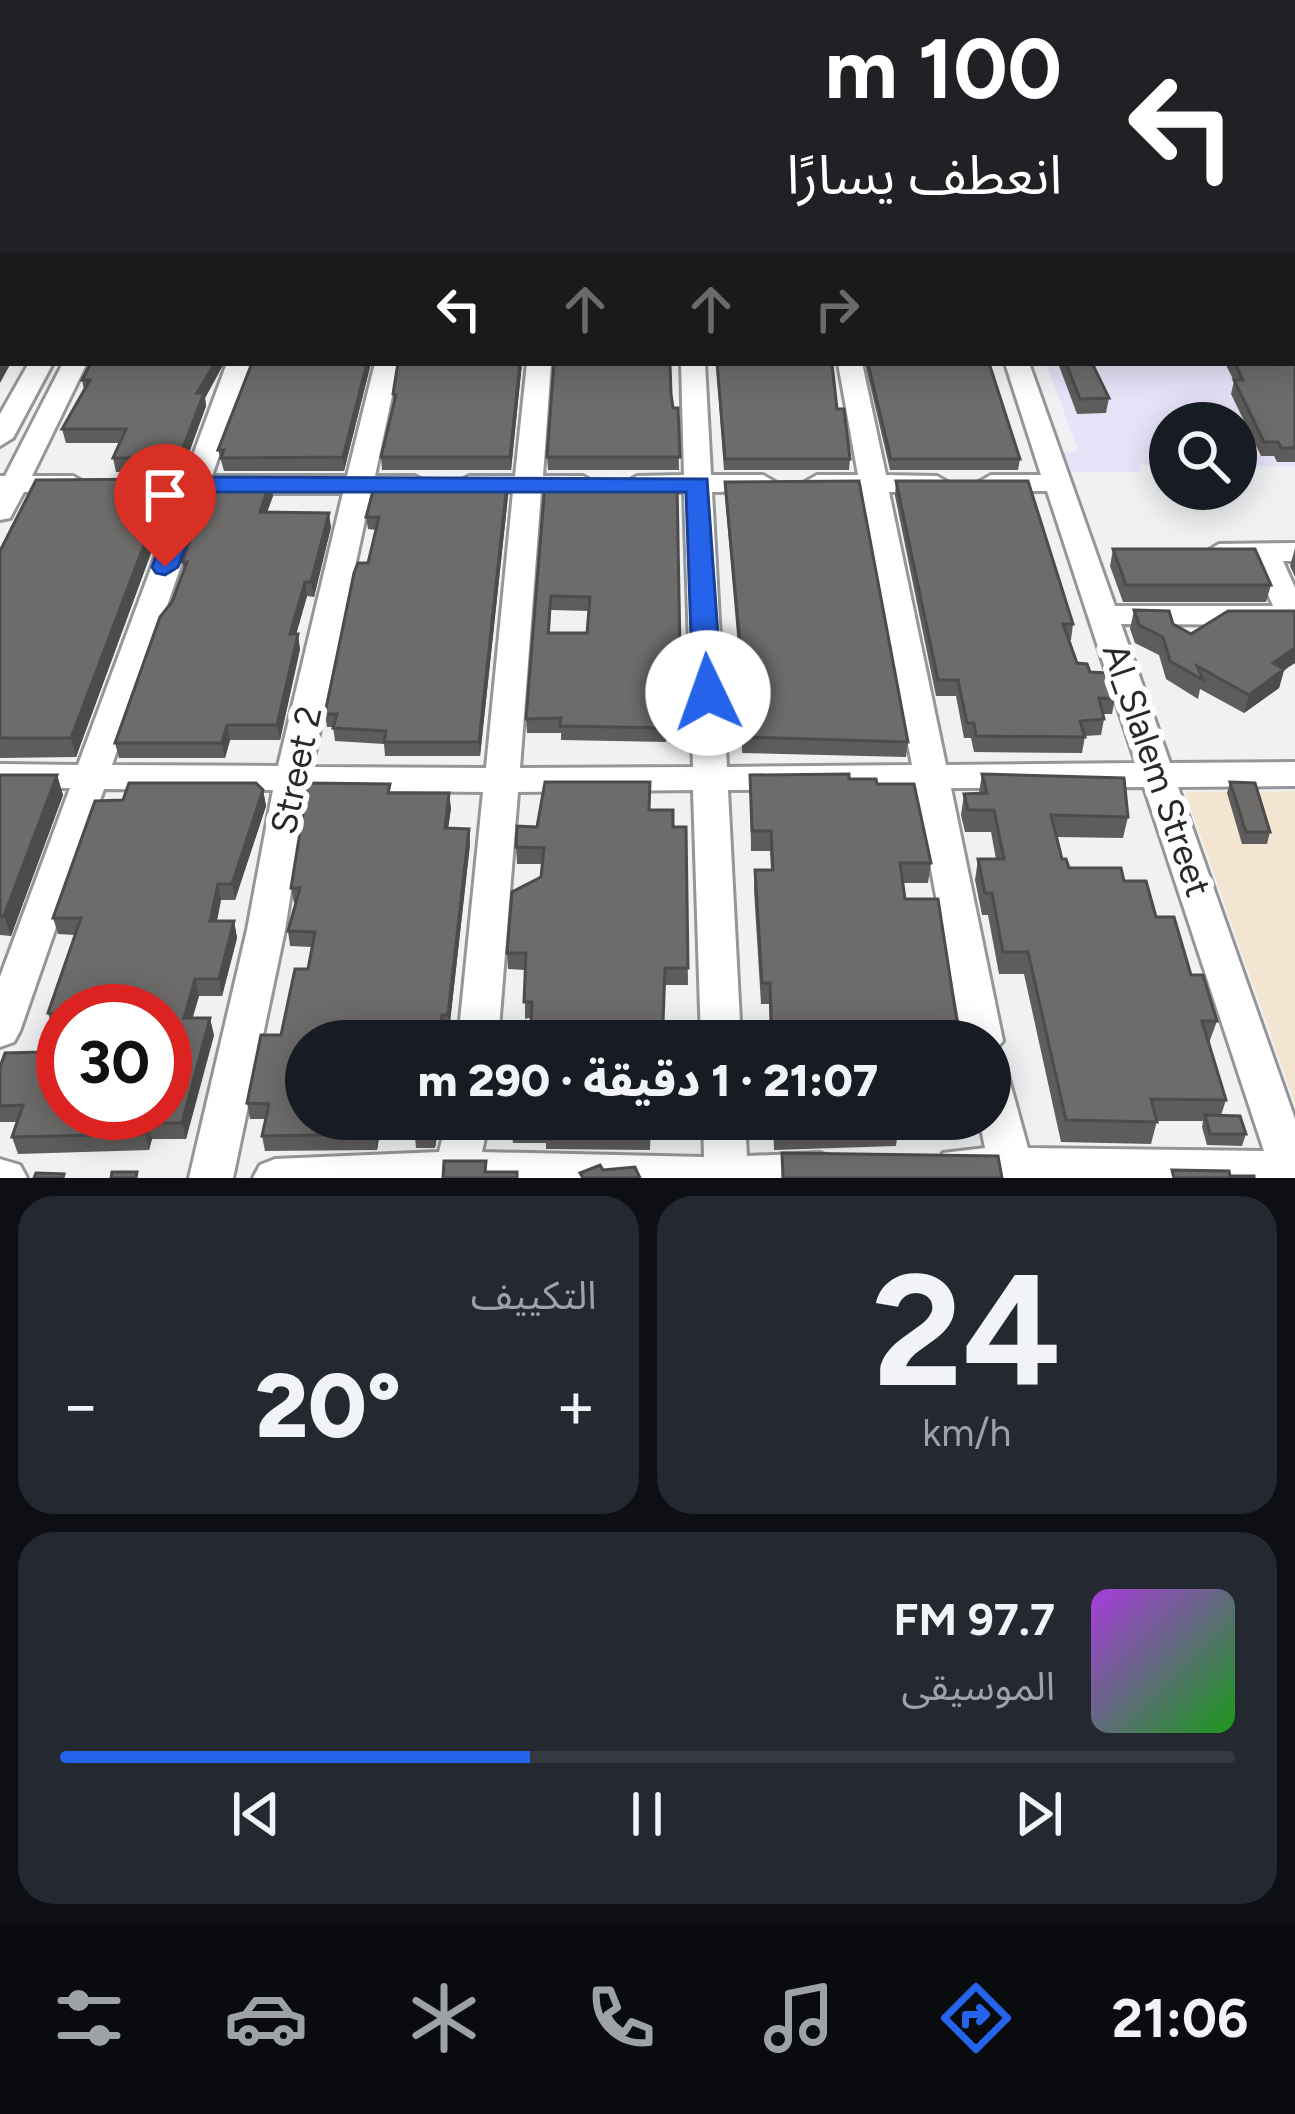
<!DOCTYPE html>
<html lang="ar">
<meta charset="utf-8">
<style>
body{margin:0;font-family:Figtree,"Noto Sans Arabic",sans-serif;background:#242831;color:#f1f3f6;direction:rtl;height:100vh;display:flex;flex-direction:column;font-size:45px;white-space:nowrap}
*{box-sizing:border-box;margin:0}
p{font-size:39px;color:#9ea1a6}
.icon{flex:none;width:66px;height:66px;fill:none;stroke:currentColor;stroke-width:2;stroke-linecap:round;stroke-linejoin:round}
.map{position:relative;height:1178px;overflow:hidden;direction:ltr}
.sheet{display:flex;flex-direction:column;gap:18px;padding:18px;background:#0d0f14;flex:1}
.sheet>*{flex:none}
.guide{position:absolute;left:0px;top:0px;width:1296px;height:366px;box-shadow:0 6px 30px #0003;direction:rtl;background:#202124;color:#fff;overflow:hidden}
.controls{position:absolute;left:1149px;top:402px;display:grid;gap:24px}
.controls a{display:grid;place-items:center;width:108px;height:108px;border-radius:50%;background:#171b24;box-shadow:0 6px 30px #0003;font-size:60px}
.speed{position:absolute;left:36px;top:984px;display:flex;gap:24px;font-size:60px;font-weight:700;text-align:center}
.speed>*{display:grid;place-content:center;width:156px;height:156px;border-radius:50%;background:#171b24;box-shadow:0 6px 30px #0003;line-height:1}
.speed .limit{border:18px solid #d22;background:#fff;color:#111}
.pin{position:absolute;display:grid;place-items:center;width:102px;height:102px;color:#fff;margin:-123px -51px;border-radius:50% 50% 50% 0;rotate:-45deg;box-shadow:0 0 12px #0007}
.pin .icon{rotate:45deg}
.me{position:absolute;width:132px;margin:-66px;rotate:357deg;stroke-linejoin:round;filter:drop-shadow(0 0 9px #0008)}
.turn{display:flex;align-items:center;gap:42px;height:252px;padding:0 36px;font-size:54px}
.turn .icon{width:156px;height:156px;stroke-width:2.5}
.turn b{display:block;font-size:84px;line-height:102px}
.lanes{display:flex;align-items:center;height:114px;padding:0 36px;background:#0003;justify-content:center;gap:60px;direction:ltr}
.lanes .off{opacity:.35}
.big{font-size:90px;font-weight:800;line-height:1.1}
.sheet .widget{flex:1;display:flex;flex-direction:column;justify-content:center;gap:18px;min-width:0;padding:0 42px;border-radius:36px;background:#242831}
.sheet .dial{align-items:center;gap:0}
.dial b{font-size:156px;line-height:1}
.song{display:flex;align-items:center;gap:36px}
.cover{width:144px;height:144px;border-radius:18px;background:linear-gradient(135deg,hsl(280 70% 55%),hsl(120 70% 35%))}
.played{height:12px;border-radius:6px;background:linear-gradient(90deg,#2563eb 40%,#363941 40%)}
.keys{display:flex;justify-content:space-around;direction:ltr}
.heat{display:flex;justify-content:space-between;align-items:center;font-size:66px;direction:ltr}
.sheet .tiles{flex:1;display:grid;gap:18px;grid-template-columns:1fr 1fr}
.widget:last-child{grid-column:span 2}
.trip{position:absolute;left:285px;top:1020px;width:726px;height:120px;border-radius:60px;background:#171b24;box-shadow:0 6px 30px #0003;font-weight:800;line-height:120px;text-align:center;direction:rtl}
.tab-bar{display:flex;height:192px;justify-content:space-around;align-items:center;background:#090b0e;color:#9ea1a6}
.tab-bar .icon{width:84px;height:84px}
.tab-bar .active{color:#2563eb}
.tab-bar b{font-size:54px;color:#f1f3f6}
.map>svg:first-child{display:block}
.commercial{fill:#f3e5d1}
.education{fill:#e8e3f9}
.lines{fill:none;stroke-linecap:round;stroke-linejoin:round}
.minor-casing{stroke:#959698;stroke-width:6}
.major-casing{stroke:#959698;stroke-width:6}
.minor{fill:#fff;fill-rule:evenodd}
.major{fill:#fff;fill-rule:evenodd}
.wall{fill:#5e5d5b;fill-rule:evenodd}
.shaded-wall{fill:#4c4c4a}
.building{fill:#6d6c6a;stroke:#4c4c4a;stroke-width:3;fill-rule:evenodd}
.route{fill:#2563eb;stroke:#184099;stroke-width:3}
.labels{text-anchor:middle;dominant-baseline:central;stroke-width:12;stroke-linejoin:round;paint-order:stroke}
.street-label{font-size:36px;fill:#29292a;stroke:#fefeff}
</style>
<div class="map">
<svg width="1295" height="1178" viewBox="0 0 1295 1178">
<rect width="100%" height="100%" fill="#f0f1f3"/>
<path class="commercial" d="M 1295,791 L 1295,1104 L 1185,792 Z"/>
<path class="education" d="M 1293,327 L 1295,467 L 1236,466 L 1236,423 L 1170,423 L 1170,465 L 1139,465 L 1141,472 L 1071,472 L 1063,452 L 1078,451 L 1046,363 L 1293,363 Z"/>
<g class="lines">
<g class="minor-casing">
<path id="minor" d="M 1293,95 L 1295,96 L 1295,110 L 1293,109 Z
M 1293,290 L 1295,290 L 1295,308 L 1293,308 Z
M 29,363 L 53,363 L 13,438 L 0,446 L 0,414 Z
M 63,363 L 87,363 L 32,476 L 73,476 L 87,484 L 73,492 L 24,492 L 10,518 L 0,520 L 0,476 L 5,476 Z
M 227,363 L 251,363 L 212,476 L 347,476 L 375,363 L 399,363 L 375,476 L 415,476 L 429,484 L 415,492 L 371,492 L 312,767 L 486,768 L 513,492 L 469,492 L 455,484 L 469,476 L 515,476 L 527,363 L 551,363 L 543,476 L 583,476 L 597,484 L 583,492 L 541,492 L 520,768 L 693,767 L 684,492 L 637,492 L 623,484 L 637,476 L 684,475 L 681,363 L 705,363 L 711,475 L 763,475 L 777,483 L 763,491 L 712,492 L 727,767 L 912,765 L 861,492 L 817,491 L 803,483 L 817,475 L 858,475 L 838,363 L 862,363 L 886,475 L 937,476 L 951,484 L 937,492 L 889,492 L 946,765 L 1136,763 L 1047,491 L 991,491 L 977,483 L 991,475 L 1041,475 L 1005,363 L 1029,363 L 1115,606 L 1273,606 L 1254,561 L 1219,562 L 1204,553 L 1219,544 L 1295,543 L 1295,561 L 1283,561 L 1295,588 L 1295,625 L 1121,624 L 1170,763 L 1295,762 L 1295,786 L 1178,787 L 1295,1119 L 1295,1178 L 942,1178 L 937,1166 L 943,1153 L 985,1148 L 979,1119 L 990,1119 L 990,1056 L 1004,1061 L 1028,1148 L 1264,1151 L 1144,787 L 951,788 L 1003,1041 L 990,1055 L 990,1041 L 963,1041 L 916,789 L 728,790 L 741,1041 L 701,1041 L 693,790 L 518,792 L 498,1041 L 458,1041 L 483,792 L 307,790 L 285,930 L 233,1178 L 189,1178 L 247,930 L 273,790 L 104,789 L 20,1031 L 14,1042 L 0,1047 L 0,977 L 70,788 L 0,788 L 0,764 L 78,765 L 179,493 L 133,493 L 119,485 L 133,477 L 185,477 ZM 206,493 L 343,493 L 278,766 L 112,765 Z
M 447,1119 L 489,1119 L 482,1152 L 704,1157 L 703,1119 L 745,1119 L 747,1156 L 820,1153 L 835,1159 L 842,1172 L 839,1178 L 253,1178 L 260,1165 L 275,1159 L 439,1152 Z
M 0,1159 L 20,1165 L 27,1178 L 0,1178 Z"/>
</g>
<g class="major-casing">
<path id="major" d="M 0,116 L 3,116 L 3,130 L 0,130 Z"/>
</g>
<use href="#minor" class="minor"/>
<use href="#major" class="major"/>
</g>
<path class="wall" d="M 0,129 L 3,129 L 3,271 L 0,272 L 0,187 L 2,177 L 0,176 Z
M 89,363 L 224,363 L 205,398 L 206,406 L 182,472 L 116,472 L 113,458 L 120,443 L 66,443 L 62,429 L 84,390 L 82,380 Z
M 252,363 L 371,363 L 344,471 L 224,471 L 218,450 Z
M 522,363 L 511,470 L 382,470 L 381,457 L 394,406 L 393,394 Z
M 716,363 L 837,409 L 850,459 L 849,470 L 724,470 Z
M 865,363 L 989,363 L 1020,459 L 1018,470 L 890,470 Z
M 1058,363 L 1092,363 L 1109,398 L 1106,413 L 1077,414 Z
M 1225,363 L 1293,363 L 1295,366 L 1295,462 L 1277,462 L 1274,456 L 1261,456 L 1231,394 L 1234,381 Z
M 671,394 L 673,408 L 678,408 L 679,470 L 548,470 L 547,457 Z
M 896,481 L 1073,624 L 1071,640 L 1068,640 L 1077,663 L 1090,672 L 1115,699 L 1112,714 L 1103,714 L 1104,719 L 1101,735 L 1085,736 L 1082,753 L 974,752 L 971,738 L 964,738 L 956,696 L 936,696 L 895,496 Z
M 270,482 L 273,496 L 267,512 L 331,527 L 314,597 L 307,596 L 296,634 L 300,649 L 280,740 L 230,740 L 225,758 L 119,758 L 115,743 L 184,570 L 182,562 Z
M 725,482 L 908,742 L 906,757 L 742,753 L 741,681 L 725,496 Z
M 545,483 L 677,483 L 681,723 L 667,723 L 666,742 L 561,740 L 561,733 L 527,733 L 526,719 ZM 551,610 L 589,611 L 587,633 L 550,633 Z
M 507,484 L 508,496 L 480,756 L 385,756 L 384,744 L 335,741 L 333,727 L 327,727 L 325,714 L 376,530 L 368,529 L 366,517 Z
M 172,496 L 76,757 L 0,758 L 0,551 Z
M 1295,548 L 1295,577 L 1290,566 Z
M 1113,549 L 1271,585 L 1266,602 L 1123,602 L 1110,566 Z
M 1134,610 L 1173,624 L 1191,634 L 1295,611 L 1295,663 L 1284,670 L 1279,688 L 1244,713 L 1200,689 L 1198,699 L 1166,679 L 1159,655 L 1135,643 L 1130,629 Z
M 982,774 L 1128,817 L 1123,838 L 1056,837 L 1062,859 L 1069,868 L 1124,881 L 1156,917 L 1217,1021 L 1209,1043 L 1226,1100 L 1221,1115 L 1246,1134 L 1242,1146 L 1207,1145 L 1202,1127 L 1203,1121 L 1157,1121 L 1151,1144 L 1061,1142 L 1024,974 L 999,974 L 988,915 L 982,915 L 975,880 L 978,859 L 996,859 L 991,832 L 965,832 L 961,815 L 964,794 L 979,793 Z
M 0,775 L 57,775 L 63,795 L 11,936 L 0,935 Z
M 750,775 L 849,779 L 877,784 L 931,863 L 928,883 L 903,883 L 905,899 L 958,1028 L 955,1041 L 770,1041 L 769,1004 L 761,1004 L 754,890 L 755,870 L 771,870 L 770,851 L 751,851 Z
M 1230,782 L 1270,832 L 1267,844 L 1242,844 L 1227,793 Z
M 263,790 L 266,806 L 235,900 L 221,900 L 217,921 L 234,921 L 237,938 L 222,996 L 199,996 L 192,1018 L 214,1035 L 186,1139 L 152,1139 L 149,1150 L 18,1154 L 12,1137 L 17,1122 L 0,1122 L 0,1067 L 42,1052 L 51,1023 L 48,1013 L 75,935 L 58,934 L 53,918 L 123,800 Z
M 391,793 L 451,808 L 448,828 L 469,829 L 470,844 L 449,1031 L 444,1031 L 442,1041 L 306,1041 L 306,1119 L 382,1119 L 377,1150 L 265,1151 L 262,1136 L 265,1119 L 250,1119 L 247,1103 L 281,1035 L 308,969 L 312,947 L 290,946 L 288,931 L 295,903 L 294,903 L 291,888 Z
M 649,810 L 673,827 L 686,827 L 688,985 L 665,985 L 525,1019 L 525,970 L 508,969 L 507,953 L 541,877 L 542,864 L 517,864 L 516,847 L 537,827 Z
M 440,1119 L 435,1148 L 416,1148 L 415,1137 Z
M 651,1119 L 650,1150 L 546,1149 L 546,1143 L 513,1143 L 511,1126 Z
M 773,1119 L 961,1119 L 959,1131 L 898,1131 L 896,1146 L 774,1150 Z"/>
<path class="shaded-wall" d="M 3,357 L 3,363 L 11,363 L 0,383 L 0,363 Z
M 215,363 L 224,363 L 205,398 L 206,406 L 182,472 L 179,458 L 197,393 Z
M 367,363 L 371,363 L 344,471 L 343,457 Z
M 520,363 L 522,363 L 511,470 L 510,457 Z
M 169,479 L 172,496 L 76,757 L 71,738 Z
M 270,482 L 273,496 L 262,526 L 260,512 Z
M 507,484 L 508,496 L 480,756 L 479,742 Z
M 329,513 L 331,527 L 314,597 L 311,582 Z
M 305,582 L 307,596 L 292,649 L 290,634 Z
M 298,634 L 300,649 L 280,740 L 277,725 Z
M 1295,648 L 1295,663 L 1284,670 L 1279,688 L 1244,713 L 1249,695 L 1273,663 Z
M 227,725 L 230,740 L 225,758 L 222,743 Z
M 57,775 L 63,795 L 11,936 L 4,916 Z
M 263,790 L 266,806 L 235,900 L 232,884 Z
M 449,793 L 451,808 L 446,844 L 445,828 Z
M 469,829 L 470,844 L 449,1031 L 448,1015 Z
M 218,884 L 221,900 L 213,938 L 210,921 Z
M 234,921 L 237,938 L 222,996 L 219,979 Z
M 195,979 L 199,996 L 188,1034 L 184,1018 Z
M 210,1018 L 214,1035 L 186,1139 L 182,1123 Z
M 377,1119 L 382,1119 L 377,1150 L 374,1134 Z
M 437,1119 L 440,1119 L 435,1148 L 434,1136 Z
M 148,1123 L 152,1139 L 149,1150 L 145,1134 Z"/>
<path class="building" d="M 6,0 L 208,0 L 206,3 L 5,3 Z
M 269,0 L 1292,0 L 1293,3 L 268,3 Z
M 1293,4 L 1295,10 L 1295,81 L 1293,83 Z
M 3,6 L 3,98 L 0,100 L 0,11 Z
M 1293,118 L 1295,119 L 1295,215 L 1293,217 Z
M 0,129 L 3,129 L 3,167 L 0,165 Z
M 3,175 L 3,257 L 0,257 L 0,187 Z
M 3,274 L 3,357 L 0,363 L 0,276 Z
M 91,363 L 215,363 L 197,393 L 204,393 L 179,458 L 113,458 L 126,429 L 62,429 L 90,380 L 82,380 Z
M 252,363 L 367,363 L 343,457 L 221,458 L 224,450 L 218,450 Z
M 398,363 L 520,363 L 510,457 L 381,457 L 396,395 L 393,394 Z
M 554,363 L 670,363 L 671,394 L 673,408 L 678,408 L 680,457 L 547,457 Z
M 717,363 L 832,364 L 837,409 L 844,409 L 850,459 L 725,459 Z
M 868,363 L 989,363 L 1020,459 L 891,459 Z
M 1066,363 L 1092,363 L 1109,398 L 1080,399 Z
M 1235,363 L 1293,363 L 1295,366 L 1295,448 L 1281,448 L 1278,442 L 1264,442 L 1234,380 L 1243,380 Z
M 169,479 L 71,738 L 0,738 L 0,551 L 36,480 Z
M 859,481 L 908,742 L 742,737 L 742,665 L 725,482 Z
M 896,481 L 1028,481 L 1073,624 L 1063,624 L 1077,663 L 1087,664 L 1090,672 L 1108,673 L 1115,699 L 1099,698 L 1104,719 L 1080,721 L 1085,737 L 976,736 L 974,723 L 967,723 L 958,680 L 938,680 Z
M 212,482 L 270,482 L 260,512 L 329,513 L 311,582 L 305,582 L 290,634 L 298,634 L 277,725 L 227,725 L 222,743 L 115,743 L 160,617 L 172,602 L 187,562 L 182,562 Z
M 545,483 L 677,483 L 681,709 L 667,709 L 666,728 L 560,726 L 561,718 L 526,719 ZM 551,596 L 590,597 L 587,633 L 548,633 Z
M 375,484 L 507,484 L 479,742 L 384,742 L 386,731 L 333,728 L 337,714 L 325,714 L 354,573 L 358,563 L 368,563 L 379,517 L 366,517 Z
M 1113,549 L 1255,549 L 1271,585 L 1126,585 Z
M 1134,610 L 1169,611 L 1173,624 L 1191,634 L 1228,611 L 1295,611 L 1295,648 L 1273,663 L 1284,669 L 1249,695 L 1197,666 L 1203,680 L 1170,661 L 1163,637 L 1139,625 Z
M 849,774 L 849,779 L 876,779 L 877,784 L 914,784 L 931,863 L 900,863 L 905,899 L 938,899 L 958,1028 L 911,1027 L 913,1041 L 772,1041 L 770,983 L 762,983 L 755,870 L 773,870 L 771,831 L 752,831 L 750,775 Z
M 982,774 L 1124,778 L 1128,817 L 1051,815 L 1062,859 L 1066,859 L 1069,868 L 1121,868 L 1124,881 L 1146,881 L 1156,917 L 1174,917 L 1191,975 L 1203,975 L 1217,1021 L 1202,1021 L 1226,1100 L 1151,1099 L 1157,1122 L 1066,1120 L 1028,952 L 1003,952 L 992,893 L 985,893 L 978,859 L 1004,859 L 994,810 L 968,810 L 964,794 L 987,793 Z
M 0,775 L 57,775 L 4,916 L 0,916 Z
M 545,782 L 650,782 L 649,810 L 673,810 L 673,827 L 686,827 L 688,968 L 665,968 L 663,1023 L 670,1023 L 670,1041 L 530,1041 L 532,1002 L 524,1002 L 526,953 L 507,953 L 512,892 L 541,877 L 544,848 L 516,847 L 517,826 L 537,827 Z
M 1230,782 L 1255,783 L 1270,832 L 1246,832 Z
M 129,783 L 256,783 L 263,790 L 232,884 L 218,884 L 210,921 L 234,921 L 219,979 L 195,979 L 184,1018 L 210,1018 L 182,1123 L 148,1123 L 145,1134 L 12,1137 L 23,1105 L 0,1106 L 0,1067 L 5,1053 L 42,1052 L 55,1014 L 48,1013 L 81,918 L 53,918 L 95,801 L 123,800 ZM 63,1011 L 165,1011 L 165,1113 L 63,1113 Z
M 308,783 L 390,784 L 388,793 L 449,793 L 445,828 L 469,829 L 448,1015 L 442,1015 L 440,1032 L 418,1032 L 418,1041 L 306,1041 L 306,1119 L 377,1119 L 374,1134 L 262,1136 L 269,1104 L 247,1103 L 261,1035 L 281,1035 L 295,969 L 308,969 L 315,932 L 288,931 L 300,888 L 291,888 Z
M 1205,1115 L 1240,1116 L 1246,1134 L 1210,1134 Z
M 417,1119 L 437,1119 L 434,1136 L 415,1137 Z
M 512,1119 L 650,1119 L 650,1133 L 545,1132 L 545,1126 L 511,1126 Z
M 775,1119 L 898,1119 L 898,1126 L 776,1130 Z
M 782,1153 L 998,1156 L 1002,1178 L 783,1178 Z
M 444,1161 L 486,1161 L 485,1172 L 517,1172 L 517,1178 L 443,1178 Z
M 600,1165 L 603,1170 L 635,1167 L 640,1178 L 583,1178 L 580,1173 Z
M 1172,1170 L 1229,1171 L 1230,1176 L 1254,1176 L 1254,1178 L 1174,1178 Z
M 112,1172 L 137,1172 L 136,1178 L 111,1178 Z
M 36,1173 L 64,1174 L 63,1178 L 34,1178 Z"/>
<path class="route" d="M 195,477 L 707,479 L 722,693 L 708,703 L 693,693 L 686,492 L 205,492 L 178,567 L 165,575 L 156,573 L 152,567 L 182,485 Z"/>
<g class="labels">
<g class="street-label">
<text transform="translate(296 770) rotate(-78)">Street 2</text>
<text transform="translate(1157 770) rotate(71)">Al_Slalem Street</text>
</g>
</g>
</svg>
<div class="controls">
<a><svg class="icon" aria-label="search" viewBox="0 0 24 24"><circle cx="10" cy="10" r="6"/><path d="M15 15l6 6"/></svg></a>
</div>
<div class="speed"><div class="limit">30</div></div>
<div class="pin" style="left:165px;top:567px;background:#d93025"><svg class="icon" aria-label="arrive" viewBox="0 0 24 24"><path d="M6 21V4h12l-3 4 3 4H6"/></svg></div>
<svg class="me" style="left:708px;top:693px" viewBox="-20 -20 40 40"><circle r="19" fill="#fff"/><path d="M0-13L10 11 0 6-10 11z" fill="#2563eb"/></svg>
<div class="trip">21:07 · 1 دقيقة · 290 m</div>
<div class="guide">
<div class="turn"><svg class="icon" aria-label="left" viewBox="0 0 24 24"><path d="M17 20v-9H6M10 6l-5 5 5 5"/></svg><div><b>100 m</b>انعطف يسارًا</div></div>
<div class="lanes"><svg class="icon" aria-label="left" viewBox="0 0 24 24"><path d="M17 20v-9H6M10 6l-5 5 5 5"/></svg><svg class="icon off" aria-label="ahead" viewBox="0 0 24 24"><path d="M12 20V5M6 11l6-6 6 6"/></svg><svg class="icon off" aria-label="ahead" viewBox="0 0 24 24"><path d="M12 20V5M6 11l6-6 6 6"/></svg><svg class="icon off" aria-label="right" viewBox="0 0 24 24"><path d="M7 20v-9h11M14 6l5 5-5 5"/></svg></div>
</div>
</div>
<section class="sheet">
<div class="tiles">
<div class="widget dial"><b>24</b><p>km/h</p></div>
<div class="widget"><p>التكييف</p>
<div class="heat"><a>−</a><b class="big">20°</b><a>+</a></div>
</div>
<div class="widget">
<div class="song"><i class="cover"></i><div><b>97.7 FM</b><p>الموسيقى</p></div></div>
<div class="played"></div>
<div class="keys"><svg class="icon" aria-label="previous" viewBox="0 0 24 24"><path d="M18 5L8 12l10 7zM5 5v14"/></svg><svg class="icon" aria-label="pause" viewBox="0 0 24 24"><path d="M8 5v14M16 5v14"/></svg><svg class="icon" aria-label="next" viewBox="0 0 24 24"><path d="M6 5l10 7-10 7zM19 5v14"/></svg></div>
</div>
</div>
</section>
<nav class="tab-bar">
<b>21:06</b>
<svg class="icon active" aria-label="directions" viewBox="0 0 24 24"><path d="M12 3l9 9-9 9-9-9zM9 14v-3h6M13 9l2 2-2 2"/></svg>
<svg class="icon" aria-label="music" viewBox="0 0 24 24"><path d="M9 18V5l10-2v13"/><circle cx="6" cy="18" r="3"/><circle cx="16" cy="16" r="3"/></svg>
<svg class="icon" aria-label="phone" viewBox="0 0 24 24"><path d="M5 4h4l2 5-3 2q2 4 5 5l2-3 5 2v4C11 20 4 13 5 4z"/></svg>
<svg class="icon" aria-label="climate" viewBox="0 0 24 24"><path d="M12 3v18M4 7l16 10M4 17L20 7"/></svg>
<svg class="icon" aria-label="car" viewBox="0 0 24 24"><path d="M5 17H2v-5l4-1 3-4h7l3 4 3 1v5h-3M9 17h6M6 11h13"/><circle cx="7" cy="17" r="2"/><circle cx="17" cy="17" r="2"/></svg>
<svg class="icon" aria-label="filters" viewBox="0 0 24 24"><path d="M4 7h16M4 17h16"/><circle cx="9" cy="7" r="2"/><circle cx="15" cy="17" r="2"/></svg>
</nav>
